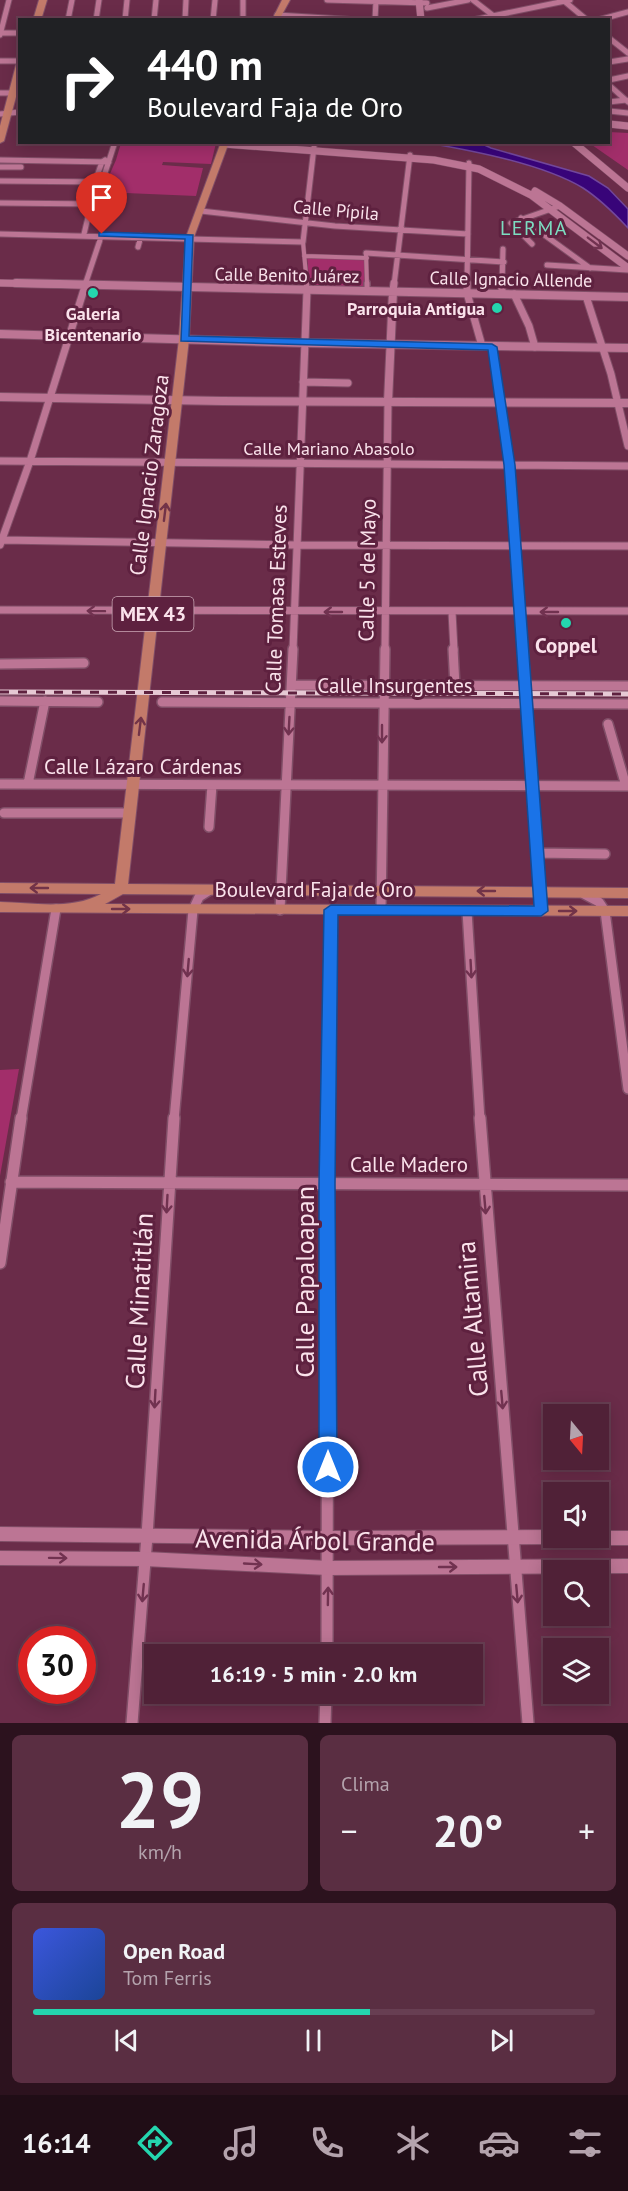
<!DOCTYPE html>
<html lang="es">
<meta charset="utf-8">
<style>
body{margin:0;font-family:"PT Sans",sans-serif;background:#5a2e42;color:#f1f3f6;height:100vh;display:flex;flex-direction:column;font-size:22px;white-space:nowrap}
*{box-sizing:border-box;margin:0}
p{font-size:20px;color:#b4a3ad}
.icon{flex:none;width:33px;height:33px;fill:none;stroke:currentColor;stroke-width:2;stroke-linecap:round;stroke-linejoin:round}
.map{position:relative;height:1723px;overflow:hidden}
.details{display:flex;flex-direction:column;gap:12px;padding:12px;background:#2c121e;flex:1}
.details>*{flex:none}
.hud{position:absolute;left:18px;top:18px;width:592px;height:126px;border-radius:0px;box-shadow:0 3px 15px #0003,0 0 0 2px #673e52;background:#202124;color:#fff;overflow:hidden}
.needle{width:39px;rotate:162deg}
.tools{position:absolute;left:543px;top:1404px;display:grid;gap:12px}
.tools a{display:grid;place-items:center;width:66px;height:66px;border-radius:0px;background:#502137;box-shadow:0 3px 15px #0003,0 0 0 2px #673e52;font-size:30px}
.speed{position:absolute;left:18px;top:1626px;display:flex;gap:12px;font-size:30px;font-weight:700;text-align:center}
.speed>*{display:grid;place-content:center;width:78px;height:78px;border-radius:50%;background:#502137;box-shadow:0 3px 15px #0003,0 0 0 2px #673e52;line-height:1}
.speed .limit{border:9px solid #d22;background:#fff;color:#111}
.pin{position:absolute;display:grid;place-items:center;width:51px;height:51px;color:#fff;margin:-62px -26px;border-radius:50% 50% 50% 0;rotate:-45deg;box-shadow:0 0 6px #0007}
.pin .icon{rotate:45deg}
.me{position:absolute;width:66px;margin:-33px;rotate:0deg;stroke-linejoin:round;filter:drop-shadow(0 0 4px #0008)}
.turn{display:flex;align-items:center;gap:21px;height:126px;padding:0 30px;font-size:27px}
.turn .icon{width:78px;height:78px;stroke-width:2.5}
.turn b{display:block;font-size:42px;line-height:51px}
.big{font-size:45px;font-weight:800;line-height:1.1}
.details .widget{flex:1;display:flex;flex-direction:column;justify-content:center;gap:9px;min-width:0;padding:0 21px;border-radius:9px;background:#5a2e42}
.details .dial{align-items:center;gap:0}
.dial b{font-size:78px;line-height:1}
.song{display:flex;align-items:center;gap:18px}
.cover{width:72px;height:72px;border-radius:9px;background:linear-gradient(135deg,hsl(230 70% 55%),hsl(220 70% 35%))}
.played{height:6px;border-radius:3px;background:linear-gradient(90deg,#24d5ae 60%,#673e52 60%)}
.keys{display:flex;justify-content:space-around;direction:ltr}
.heat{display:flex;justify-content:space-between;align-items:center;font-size:33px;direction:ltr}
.details .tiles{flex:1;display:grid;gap:12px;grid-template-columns:1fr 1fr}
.widget:last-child{grid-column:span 2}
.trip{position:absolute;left:144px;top:1644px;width:339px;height:60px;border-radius:0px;background:#502137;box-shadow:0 3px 15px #0003,0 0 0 2px #673e52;font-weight:800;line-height:60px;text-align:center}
.tab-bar{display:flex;height:96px;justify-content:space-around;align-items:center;background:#200d16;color:#b4a3ad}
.tab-bar .icon{width:42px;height:42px}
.tab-bar .selected{color:#24d5ae}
.tab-bar b{font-size:27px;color:#f1f3f6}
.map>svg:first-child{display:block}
.green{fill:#a22e6a}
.water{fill:#380479;stroke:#72479b;stroke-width:1.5}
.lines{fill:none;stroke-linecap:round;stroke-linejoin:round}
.pedestrian-far1-casing{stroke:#804e67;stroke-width:5}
.pedestrian-casing{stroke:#804e67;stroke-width:8}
.minor-far3-casing{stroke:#804e67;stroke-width:7}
.minor-far2-casing{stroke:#804e67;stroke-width:9}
.minor-far1-casing{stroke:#804e67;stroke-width:12}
.minor-casing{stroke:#804e67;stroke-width:14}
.tertiary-far2-casing{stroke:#804e67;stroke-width:8}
.tertiary-far1-casing{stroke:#804e67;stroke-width:10}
.tertiary-casing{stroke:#804e67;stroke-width:16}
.primary-casing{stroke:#804e67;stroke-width:2}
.pedestrian-far1{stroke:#bc7594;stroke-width:4}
.pedestrian{stroke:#bc7594;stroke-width:5}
.minor-far3{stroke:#bc7594;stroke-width:5}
.minor-far2{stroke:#bc7594;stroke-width:7}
.minor-far1{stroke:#bc7594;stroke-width:9}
.minor{stroke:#bc7594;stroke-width:11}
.tertiary-far2{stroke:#bc7594;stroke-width:7}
.tertiary-far1{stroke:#bc7594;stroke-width:8}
.tertiary{stroke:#bc7594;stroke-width:14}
.primary{fill:#c37a6a;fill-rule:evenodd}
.rail-casing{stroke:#e6c9d4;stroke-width:5}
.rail{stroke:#5e213f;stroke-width:3;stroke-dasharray:9;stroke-linecap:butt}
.oneway{stroke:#713250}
.oneway2{stroke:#723348}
.route{fill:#1a73e8;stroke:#114b97;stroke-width:1.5}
.poi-dot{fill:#24d5ae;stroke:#5e213f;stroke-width:2}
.labels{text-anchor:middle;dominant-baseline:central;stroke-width:6;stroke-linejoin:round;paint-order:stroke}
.far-street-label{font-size:18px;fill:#fae2eb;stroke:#5e213f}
.far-poi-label{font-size:18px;font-weight:bold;fill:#fae2eb;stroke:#5e213f;text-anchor:end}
.far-quarter-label{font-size:20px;letter-spacing:1.5px;fill:#7dddc1;stroke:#5e213f}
.shield{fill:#5e213f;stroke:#cba8b7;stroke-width:1.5}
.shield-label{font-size:20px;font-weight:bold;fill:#fae2eb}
.street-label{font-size:21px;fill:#fae2eb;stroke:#5e213f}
.poi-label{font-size:21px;font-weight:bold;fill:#fae2eb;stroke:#5e213f}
.near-street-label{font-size:26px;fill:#fae2eb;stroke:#5e213f}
</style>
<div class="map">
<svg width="628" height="1723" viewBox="0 0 628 1723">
<rect width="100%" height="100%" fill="#6a2c49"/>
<path class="green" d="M 609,132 L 628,133 L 628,170 L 592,145 L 595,143 L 609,142 Z
M 121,143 L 121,142 L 216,143 L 211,164 L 163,162 L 162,165 L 203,168 L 196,196 L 102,192 L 116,160 Z
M 307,257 L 366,259 L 369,289 L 310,289 Z
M 19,1069 L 0,1176 L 0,1070 Z"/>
<path class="water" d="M 428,143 L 480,143 L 491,148 L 589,176 L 608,188 L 628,209 L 628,228 C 614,213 600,199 583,188 C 543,164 474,151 428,143 Z"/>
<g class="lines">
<g class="pedestrian-far1-casing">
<path id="pedestrian-far1" d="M 303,242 L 307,285
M 366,254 L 367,285
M 304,256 L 367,258"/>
</g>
<g class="pedestrian-casing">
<path id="pedestrian" d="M 306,283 L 307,290
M 367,283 L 367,291"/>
</g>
<g class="minor-far3-casing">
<path id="minor-far3" d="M 243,0 L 243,20
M 327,0 L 427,3
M 473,0 L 495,17
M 563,0 L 587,20
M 427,8 L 468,0
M 277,15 L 359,20
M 68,20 L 72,0
M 96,20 L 99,0
M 125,20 L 127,0
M 154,20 L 156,0
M 185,20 L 186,0
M 213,20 L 215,0
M 375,20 L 376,0
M 473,20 L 570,0
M 598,20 L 628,12
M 0,33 L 20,33
M 0,35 L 9,0
M 609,38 L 628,53
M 0,61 L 20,61
M 609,62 L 628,59
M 609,80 L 628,76
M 609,85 L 628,102
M 0,93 L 12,93
M 609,102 L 626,100
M 609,111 L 628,113
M 0,114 L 20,112
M 0,160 L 109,162
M 0,167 L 21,167
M 0,181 L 103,182
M 0,203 L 95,204
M 89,207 L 87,204 L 102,162 L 105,160
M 201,211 L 335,226 L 468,234
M 521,218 L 590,268
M 0,234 L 303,242 L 314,147
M 84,234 L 90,209 L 95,204 L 115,142
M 532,244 L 511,223 L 560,206
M 138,247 L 141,236
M 366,253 L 504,262
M 547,265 L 628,270
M 85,285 L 102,234
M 394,285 L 410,155
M 467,285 L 469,163
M 502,285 L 503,249"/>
</g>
<g class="minor-far2-casing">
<path id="minor-far2" d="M 467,283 L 467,293 L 482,346
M 393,291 L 394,283
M 502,294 L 502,283
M 514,294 L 529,326 L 535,347
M 586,296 L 611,374 L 628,446
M 492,347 L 510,465 L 523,650
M 303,382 L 348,383
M 0,461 L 628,466
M 2,540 L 296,545 L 628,546
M 0,545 L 30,461 L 86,283
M 0,610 L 628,611
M 452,612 L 454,650
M 293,650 L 307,290
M 385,650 L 388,402"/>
</g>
<g class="minor-far1-casing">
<path id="minor-far1" d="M 453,649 L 455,686
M 523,649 L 541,911
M 0,664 L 84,663
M 292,685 L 628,686
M 0,701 L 98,702
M 162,702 L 628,704
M 608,724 L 626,786
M 0,784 L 628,786
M 28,784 L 45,701
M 4,813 L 130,813
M 209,827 L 212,785
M 537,853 L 605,854
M 584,894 L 599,902 L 605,911 L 628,1089
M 280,910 L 293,649
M 381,910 L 385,649
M 467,911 L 480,1120
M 21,1120 L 56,909
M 174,1120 L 193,910 L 199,897 L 210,890
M 328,1120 L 331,910"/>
</g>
<g class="minor-casing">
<path id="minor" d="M 480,1118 L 528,1723
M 11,1182 L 628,1185
M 0,1263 L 21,1118
M 327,1654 L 328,1118
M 132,1723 L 147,1536 L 174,1118
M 325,1723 L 326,1694"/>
</g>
<g class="tertiary-far2-casing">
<path id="tertiary-far2" d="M 419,0 L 421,20
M 609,124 L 628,126
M 573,142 L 628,188
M 224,144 L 434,160 L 479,169 L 531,195 L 628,268
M 535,191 L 560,206 L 628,256
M 0,283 L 83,285"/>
</g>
<g class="tertiary-far1-casing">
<path id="tertiary-far1" d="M 16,283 L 628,297
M 0,334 L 306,343 L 628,348
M 0,397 L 222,401 L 628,403
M 388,402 L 393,291"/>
</g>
<g class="tertiary-casing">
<path id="tertiary" d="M 0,1534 L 328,1538 L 554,1537
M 568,1538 L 628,1538
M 0,1558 L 145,1559 L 328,1568 L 628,1566"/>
</g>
<g class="primary-casing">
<path id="primary" d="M 39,0 L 47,0 L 41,20 L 33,20 Z
M 282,0 L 290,0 L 279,20 L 272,20 Z
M 20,63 L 20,82 L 4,141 L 0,143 L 0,126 L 16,65 Z
M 221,142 L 229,142 L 194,237 L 189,339 L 128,884 L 628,888 L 628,898 L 123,894 L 105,904 L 628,906 L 628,916 L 0,912 L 0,902 C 33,903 72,910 101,894 L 0,893 L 0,883 L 115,884 L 179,339 L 186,237 Z"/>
</g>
<use href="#pedestrian-far1" class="pedestrian-far1"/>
<use href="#pedestrian" class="pedestrian"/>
<use href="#minor-far3" class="minor-far3"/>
<use href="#minor-far2" class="minor-far2"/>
<use href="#minor-far1" class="minor-far1"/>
<use href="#minor" class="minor"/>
<use href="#tertiary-far2" class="tertiary-far2"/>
<use href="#tertiary-far1" class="tertiary-far1"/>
<use href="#tertiary" class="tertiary"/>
<use href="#primary" class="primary"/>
<g class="rail-casing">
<path id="rail" d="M 0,692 L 628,694"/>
</g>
<use href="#rail" class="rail"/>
</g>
<defs><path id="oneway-shaft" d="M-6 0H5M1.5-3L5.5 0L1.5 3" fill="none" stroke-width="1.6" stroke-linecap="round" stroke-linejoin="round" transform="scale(1.5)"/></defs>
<g class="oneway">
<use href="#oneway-shaft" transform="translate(595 243) rotate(37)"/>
<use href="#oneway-shaft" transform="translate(96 611) rotate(-179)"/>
<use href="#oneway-shaft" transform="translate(333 612) rotate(180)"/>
<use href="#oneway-shaft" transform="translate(549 612) rotate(180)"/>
<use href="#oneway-shaft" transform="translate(289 726) rotate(93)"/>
<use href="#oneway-shaft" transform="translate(382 734) rotate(90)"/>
<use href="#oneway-shaft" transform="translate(188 968) rotate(95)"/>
<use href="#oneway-shaft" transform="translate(471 969) rotate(87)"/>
<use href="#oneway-shaft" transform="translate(167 1204) rotate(93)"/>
<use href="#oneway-shaft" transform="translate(485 1205) rotate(85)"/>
<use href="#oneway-shaft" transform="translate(155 1399) rotate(93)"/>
<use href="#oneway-shaft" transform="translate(502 1400) rotate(85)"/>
<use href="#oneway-shaft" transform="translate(58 1558) rotate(1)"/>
<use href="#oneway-shaft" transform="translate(253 1564) rotate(3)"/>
<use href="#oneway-shaft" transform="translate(448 1567)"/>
<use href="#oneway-shaft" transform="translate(143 1593) rotate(95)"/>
<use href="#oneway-shaft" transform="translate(517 1594) rotate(85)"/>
<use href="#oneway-shaft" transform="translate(328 1596) rotate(-89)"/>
</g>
<g class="oneway2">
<use href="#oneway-shaft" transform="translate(165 512) rotate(-83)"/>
<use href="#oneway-shaft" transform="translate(140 726) rotate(-83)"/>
<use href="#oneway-shaft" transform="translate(39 888) rotate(-180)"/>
<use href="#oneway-shaft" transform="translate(486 891) rotate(-180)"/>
<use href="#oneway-shaft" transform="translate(121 909)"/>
<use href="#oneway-shaft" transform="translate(568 911)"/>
</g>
<path class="route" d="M 102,232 L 193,235 L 189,336 L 492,344 L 497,347 L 515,465 L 548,911 L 541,916 L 338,915 L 335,1184 L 337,1467 L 334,1473 L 328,1475 L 322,1473 L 319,1467 L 319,1184 L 324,910 L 331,905 L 534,906 L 504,465 L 488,350 L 181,341 L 185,239 L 99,236 L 99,233 Z"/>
<g class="poi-dot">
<circle cx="93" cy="293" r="6"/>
<circle cx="497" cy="308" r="6"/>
<circle cx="566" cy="623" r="6"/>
</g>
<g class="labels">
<g class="far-street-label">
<text transform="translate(336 210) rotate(5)">Calle Pípila</text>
<text transform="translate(287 275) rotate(1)">Calle Benito Juárez</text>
<text transform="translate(511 279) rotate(1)">Calle Ignacio Allende</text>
<text x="329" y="448">Calle Mariano Abasolo</text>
</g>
<g class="far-poi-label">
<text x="485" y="308">Parroquia Antigua</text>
<text x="93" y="313" text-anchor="middle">Galería<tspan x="93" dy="21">Bicentenario</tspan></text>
</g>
<g class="far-quarter-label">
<text x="534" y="228">LERMA</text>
</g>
<rect class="shield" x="112.5" y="597" width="81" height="34" rx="4.5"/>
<g class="shield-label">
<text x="153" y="614">MEX 43</text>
</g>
<g class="street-label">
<text transform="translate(149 475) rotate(-83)">Calle Ignacio Zaragoza</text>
<text transform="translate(367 570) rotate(-89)">Calle 5 de Mayo</text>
<text transform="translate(276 599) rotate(-88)">Calle Tomasa Esteves</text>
<text x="395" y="685">Calle Insurgentes</text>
<text x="143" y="766">Calle Lázaro Cárdenas</text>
<text x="314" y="889">Boulevard Faja de Oro</text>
<text x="409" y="1164">Calle Madero</text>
</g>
<g class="poi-label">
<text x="566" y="645">Coppel</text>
</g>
<g class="near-street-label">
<text transform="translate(304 1282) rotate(-90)">Calle Papaloapan</text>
<text transform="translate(139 1301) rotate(-87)">Calle Minatitlán</text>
<text transform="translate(472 1319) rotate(-95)">Calle Altamira</text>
<text transform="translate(315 1540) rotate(1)">Avenida Árbol Grande</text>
</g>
</g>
</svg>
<div class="tools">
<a><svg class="needle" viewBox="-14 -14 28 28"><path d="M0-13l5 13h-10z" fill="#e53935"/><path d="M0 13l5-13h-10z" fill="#b4a3ad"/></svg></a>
<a><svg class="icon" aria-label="sound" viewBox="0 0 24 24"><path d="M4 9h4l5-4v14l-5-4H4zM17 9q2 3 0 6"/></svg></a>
<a><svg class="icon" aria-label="search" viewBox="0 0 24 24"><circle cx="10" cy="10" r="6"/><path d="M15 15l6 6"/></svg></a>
<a><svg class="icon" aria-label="layers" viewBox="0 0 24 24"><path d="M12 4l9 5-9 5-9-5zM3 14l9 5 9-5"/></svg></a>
</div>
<div class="speed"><div class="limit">30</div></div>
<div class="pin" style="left:102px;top:234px;background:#d93025"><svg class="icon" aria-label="arrive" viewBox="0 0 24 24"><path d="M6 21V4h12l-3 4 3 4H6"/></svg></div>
<svg class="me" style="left:328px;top:1467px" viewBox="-20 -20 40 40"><circle r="17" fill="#1a73e8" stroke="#fff" stroke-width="3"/><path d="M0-11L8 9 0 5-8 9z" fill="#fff"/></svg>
<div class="trip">16:19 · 5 min · 2.0 km</div>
<div class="hud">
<div class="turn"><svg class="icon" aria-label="right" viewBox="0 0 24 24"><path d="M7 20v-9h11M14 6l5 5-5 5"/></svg><div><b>440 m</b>Boulevard Faja de Oro</div></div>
</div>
</div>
<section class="details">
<div class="tiles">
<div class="widget dial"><b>29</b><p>km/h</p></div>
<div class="widget"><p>Clima</p>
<div class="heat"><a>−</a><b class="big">20°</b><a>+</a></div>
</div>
<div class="widget">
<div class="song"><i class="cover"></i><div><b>Open Road</b><p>Tom Ferris</p></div></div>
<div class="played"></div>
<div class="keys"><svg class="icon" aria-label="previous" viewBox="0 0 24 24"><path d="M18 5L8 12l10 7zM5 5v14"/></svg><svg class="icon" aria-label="pause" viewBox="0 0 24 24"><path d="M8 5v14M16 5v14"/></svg><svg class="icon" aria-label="next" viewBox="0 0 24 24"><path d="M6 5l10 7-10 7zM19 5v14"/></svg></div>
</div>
</div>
</section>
<nav class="tab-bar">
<b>16:14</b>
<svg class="icon selected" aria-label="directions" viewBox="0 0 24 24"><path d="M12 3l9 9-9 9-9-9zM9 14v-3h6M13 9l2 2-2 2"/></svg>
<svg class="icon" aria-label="music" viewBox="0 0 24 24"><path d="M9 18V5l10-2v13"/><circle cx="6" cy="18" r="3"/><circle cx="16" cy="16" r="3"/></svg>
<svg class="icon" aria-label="phone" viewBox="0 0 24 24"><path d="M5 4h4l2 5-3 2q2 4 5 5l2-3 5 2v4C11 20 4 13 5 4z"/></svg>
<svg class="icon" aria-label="climate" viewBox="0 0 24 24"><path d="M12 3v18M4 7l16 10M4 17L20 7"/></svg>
<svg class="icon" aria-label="car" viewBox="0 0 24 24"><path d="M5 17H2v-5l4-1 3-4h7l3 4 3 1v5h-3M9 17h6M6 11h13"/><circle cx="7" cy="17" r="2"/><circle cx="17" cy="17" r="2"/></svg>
<svg class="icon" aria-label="filters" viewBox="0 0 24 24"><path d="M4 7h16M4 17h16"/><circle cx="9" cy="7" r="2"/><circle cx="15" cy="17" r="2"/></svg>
</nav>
